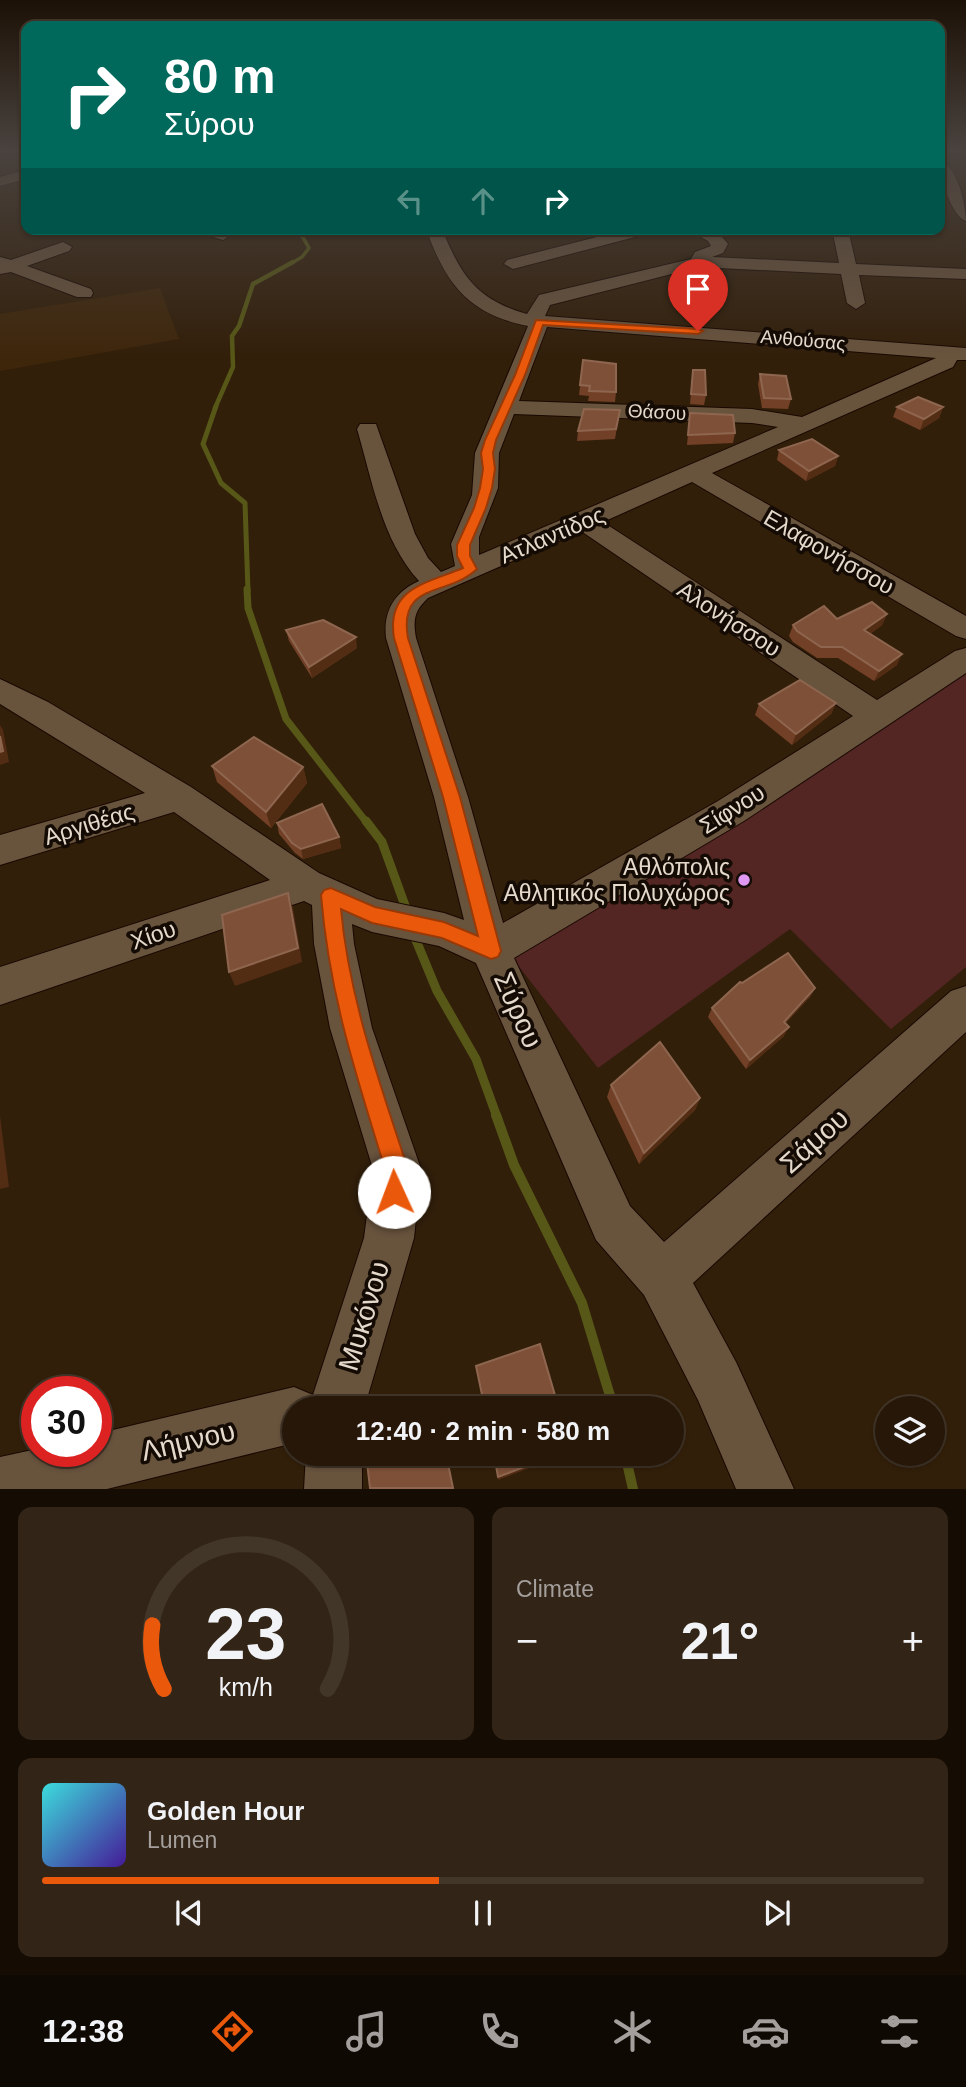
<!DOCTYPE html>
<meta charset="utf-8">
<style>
body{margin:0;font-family:Helvetica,sans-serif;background:#322416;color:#f1f3f6;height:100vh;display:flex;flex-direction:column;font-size:26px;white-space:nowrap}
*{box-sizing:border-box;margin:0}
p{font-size:23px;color:#a49f9c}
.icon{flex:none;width:38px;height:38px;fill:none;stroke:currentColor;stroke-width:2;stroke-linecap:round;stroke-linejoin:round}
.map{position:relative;height:1489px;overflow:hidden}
.drawer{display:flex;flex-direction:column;gap:18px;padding:18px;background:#150d04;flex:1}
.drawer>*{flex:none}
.top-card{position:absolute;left:21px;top:21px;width:924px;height:214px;border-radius:14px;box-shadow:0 2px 5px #0004,0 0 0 2px #423629;background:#00695c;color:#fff;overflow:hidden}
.tools{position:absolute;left:875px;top:1396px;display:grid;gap:14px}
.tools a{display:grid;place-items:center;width:70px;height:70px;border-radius:50%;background:#261708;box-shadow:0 2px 5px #0004,0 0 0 2px #423629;font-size:35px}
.speed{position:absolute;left:21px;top:1376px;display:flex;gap:14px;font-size:35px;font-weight:700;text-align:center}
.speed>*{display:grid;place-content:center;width:91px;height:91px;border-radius:50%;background:#261708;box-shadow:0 2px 5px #0004,0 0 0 2px #423629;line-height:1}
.speed .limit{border:10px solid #d22;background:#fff;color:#111}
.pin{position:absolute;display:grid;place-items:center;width:60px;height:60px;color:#fff;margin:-72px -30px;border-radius:50% 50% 50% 0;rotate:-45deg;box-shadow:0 0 7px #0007}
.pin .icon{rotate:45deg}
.me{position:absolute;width:77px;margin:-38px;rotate:358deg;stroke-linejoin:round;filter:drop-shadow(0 0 5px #0008)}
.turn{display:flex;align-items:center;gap:24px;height:147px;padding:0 28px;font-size:32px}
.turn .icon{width:91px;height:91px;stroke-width:2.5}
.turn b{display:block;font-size:49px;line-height:60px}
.lanes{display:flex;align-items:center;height:66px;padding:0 28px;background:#0003;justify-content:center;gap:35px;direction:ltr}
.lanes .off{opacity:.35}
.big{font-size:52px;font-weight:700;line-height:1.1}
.drawer .widget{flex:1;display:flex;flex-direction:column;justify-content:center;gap:10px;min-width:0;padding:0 24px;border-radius:14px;background:#322416}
.drawer .dial{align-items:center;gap:0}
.dial svg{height:182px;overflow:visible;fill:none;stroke:#423629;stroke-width:7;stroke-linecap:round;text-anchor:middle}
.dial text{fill:#f1f3f6;stroke:none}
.song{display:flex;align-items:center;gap:21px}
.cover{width:84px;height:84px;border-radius:10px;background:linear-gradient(135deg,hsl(180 70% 55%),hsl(260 70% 35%))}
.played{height:7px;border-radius:4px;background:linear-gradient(90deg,#ea580c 45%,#423629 45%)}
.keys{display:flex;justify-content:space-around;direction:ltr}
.heat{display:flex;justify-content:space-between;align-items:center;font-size:38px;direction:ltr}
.drawer .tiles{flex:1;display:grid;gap:18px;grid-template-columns:1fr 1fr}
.widget:last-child{grid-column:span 2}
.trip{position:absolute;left:282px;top:1396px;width:402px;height:70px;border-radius:35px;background:#261708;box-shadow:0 2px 5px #0004,0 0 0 2px #423629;font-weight:700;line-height:70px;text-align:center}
.tabs{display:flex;height:112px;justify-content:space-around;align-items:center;background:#0f0903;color:#a49f9c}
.tabs .icon{width:49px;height:49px}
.tabs .active{color:#ea580c}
.tabs b{font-size:32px;color:#f1f3f6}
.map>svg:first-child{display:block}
.built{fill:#3e260b}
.green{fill:#532624}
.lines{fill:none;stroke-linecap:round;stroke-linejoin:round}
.stream-far5{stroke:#575817;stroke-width:3.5}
.stream-far4{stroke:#575817;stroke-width:4.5}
.stream-far3{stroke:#575817;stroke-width:5}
.stream-far2{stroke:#575817;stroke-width:7}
.stream-far1{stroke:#575817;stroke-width:9}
.stream{stroke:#575817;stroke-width:10}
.minor-casing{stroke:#190800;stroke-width:2}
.minor{fill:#68533d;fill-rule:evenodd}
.wall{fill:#724026}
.shaded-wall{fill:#532c14}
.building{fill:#7e5038;stroke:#8e664f;stroke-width:2}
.route{fill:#ea580c;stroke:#983908;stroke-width:2}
.poi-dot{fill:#de98f2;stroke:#130b04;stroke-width:2.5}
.labels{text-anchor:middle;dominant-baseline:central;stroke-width:7;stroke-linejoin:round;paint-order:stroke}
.far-street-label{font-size:19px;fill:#e5d9cc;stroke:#130b04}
.street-label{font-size:23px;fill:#e5d9cc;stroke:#130b04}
.poi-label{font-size:23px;fill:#e5d9cc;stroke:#130b04;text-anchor:end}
.near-street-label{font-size:28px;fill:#e5d9cc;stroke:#130b04}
</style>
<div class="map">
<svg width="966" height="1489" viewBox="0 0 966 1489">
<rect width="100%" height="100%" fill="#321f0a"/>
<path class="built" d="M 160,288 L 179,339 L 0,371 L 0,314 Z"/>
<path class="green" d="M 966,666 L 966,967 L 891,1029 L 790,929 L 598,1068 L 513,959 L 520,951 Z"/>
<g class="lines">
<path class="stream-far5" d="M 290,264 L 302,257 L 309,248 L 298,229"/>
<path class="stream-far4" d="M 215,408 L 233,367 L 232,336 L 239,326 L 253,284 L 293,262"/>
<path class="stream-far3" d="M 216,406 L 203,444 L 221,483 L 245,503 L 248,591"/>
<path class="stream-far2" d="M 247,589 L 248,608 L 286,719 L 367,823"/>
<path class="stream-far1" d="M 366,821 L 382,842 L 407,911
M 413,933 L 437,991 L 476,1059 L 497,1117"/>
<path class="stream" d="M 496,1115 L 514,1165 L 582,1303 L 614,1409
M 625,1454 L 633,1489"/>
<g class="minor-casing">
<path id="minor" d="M 0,149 L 13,149 L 0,154 Z
M 940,162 C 957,164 966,205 966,221 C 951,216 940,177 940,162 Z
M 26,170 L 26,179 L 0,186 L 0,177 Z
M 194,229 L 221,229 L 231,235 L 223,240 L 196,232 Z
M 426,229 L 442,229 C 461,276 477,300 527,314 L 539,295 L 691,259 L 695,252 L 711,246 L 708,241 L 687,229 C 705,229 717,228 728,244 L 723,253 L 712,257 L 839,263 L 832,229 L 848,229 L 856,264 L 966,269 L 966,279 L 859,275 L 865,303 L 856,309 L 847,303 L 841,274 L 699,267 L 550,305 L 545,316 L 966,348 L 966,360 L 957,360 L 953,367 L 712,473 L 966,616 L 966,639 L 956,636 L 692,482 L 603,522 L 877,700 L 955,651 L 966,648 L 966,673 L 744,821 L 514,958 L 630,1206 L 664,1242 L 951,991 L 966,986 L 966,1032 L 693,1283 L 736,1362 L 794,1489 L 736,1489 L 698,1400 L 644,1295 L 596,1240 L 476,963 L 439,946 L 372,932 L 352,924 L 354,944 L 372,1028 L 421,1169 L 414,1238 L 364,1409 L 294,1409 L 294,1443 L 107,1489 L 0,1489 L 0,1457 L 37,1449 L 37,1451 L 96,1451 L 96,1434 L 294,1387 L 313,1395 L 364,1238 L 373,1169 L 330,1028 L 314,944 L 312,905 L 304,901 L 0,1005 L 0,967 L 270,880 L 174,812 L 0,865 L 0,835 L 145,793 L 0,704 L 0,679 L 48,702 L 191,787 L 319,873 L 377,899 L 444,913 L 464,920 L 434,797 L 386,638 C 383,612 394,592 419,581 C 382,541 372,480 357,429 L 360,424 L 376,424 L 415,534 L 428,558 L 441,572 L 455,566 L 451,544 L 472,495 L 475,453 L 528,326 C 468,314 446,284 426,229 ZM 547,327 L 936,358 L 802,417 L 752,409 L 519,401 ZM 514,414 L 752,423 L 778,427 L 479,555 L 479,537 L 498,488 L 499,453 ZM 581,531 L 853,716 L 718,801 L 503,923 L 468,797 L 416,638 C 413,620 414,611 428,598 Z
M 628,229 L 656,229 L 654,232 L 513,269 L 504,264 L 507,260 Z
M 63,242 L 72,247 L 69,251 L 27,266 L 91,289 L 93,293 L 91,297 L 77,297 L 11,272 L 0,274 L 0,257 L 11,260 Z
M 306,1454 L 362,1454 L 362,1489 L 304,1489 Z"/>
</g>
<use href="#minor" class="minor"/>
</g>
<path class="wall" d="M 583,360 L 616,392 L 615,402 L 588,401 L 589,396 L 579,395 Z
M 693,370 L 706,395 L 704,405 L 690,404 Z
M 760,374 L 791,399 L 788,409 L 762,408 L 758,384 Z
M 897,407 L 943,407 L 939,418 L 920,430 L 893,417 Z
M 620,410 L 615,439 L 577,441 L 578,431 Z
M 690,413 L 735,433 L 733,443 L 687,445 Z
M 779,450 L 838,456 L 835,466 L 806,481 L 777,460 Z
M 887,614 L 882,625 L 870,634 L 897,665 L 874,681 L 838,658 L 817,658 L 793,642 L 789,636 L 793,625 L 837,619 Z
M 286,630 L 357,648 L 312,678 L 289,641 Z
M 836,703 L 831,714 L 792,745 L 755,715 L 759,704 Z
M 212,766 L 303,767 L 307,783 L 271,828 L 217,782 Z
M 277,823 L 339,837 L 341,848 L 303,859 L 295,853 L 279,834 Z
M 742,983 L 815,988 L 810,997 L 785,1023 L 784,1036 L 746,1069 L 708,1017 L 712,1008 Z
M 611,1085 L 700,1098 L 695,1110 L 639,1164 L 607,1097 Z
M 476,1366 L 559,1409 L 484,1409 Z"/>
<path class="shaded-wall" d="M 943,407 L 939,418 L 920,430 L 924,419 Z
M 838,456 L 835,466 L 806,481 L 809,471 Z
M 887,614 L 882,625 L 860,641 L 864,630 Z
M 356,637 L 357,648 L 312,678 L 309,667 Z
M 902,654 L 897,665 L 874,681 L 879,671 Z
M 836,703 L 831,714 L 792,745 L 796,734 Z
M 0,725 L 3,730 L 9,762 L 0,765 Z
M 303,767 L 307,783 L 271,828 L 266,812 Z
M 339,837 L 341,848 L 303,859 L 301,849 Z
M 288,893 L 293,908 L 302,962 L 235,986 L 229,972 Z
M 815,988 L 810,997 L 779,1031 L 784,1022 Z
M 789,1027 L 784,1036 L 746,1069 L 750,1060 Z
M 700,1098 L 695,1110 L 639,1164 L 644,1153 Z
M 0,1116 L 9,1187 L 0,1189 Z
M 558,1454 L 566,1454 L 498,1480 L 498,1477 Z"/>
<path class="building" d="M 583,360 L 616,364 L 616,392 L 589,391 L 590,386 L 580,385 Z
M 693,370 L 705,370 L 706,395 L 691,394 Z
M 760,374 L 786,376 L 791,399 L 764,398 Z
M 918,397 L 943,407 L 924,419 L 897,407 Z
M 584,409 L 620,410 L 616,429 L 578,431 Z
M 690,413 L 733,415 L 735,433 L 688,435 Z
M 812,439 L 838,456 L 809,471 L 779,450 Z
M 872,602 L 887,614 L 864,630 L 902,654 L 879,671 L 842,647 L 821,647 L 797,631 L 793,625 L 824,606 L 837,619 Z
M 323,620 L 356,637 L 309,667 L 286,630 Z
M 800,680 L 836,703 L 796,734 L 759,704 Z
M 0,736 L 3,751 L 0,752 Z
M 254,737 L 303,767 L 266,812 L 212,766 Z
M 322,804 L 339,837 L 301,849 L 292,843 L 277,823 Z
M 288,893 L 298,948 L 229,972 L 222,915 Z
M 788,953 L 815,988 L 784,1022 L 789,1027 L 750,1060 L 712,1008 L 740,982 L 742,983 Z
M 660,1042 L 700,1098 L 644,1153 L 611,1085 Z
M 540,1344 L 559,1409 L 485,1409 L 476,1366 Z
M 366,1454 L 446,1454 L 453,1488 L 370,1488 Z
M 494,1454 L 558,1454 L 498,1477 Z"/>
<linearGradient id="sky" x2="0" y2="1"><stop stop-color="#1c1106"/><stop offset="0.42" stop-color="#49423e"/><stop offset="1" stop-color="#49423e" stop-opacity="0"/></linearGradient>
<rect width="966" height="357" fill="url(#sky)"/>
<path class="route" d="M 536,320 L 698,329 L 703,331 L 698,334 L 543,325 L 525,375 L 496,440 L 493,453 L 495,469 L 492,488 L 486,508 L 470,545 L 470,556 L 477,569 C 448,597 398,581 408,638 L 460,797 L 501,951 L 498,957 L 491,959 L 442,938 L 372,923 L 341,909 C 349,999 380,1083 408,1169 L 402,1200 L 394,1204 L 386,1200 L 382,1192 L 385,1169 C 356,1075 329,994 321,895 L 324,890 L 331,888 L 375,907 L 444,922 L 478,936 L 443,797 L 394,638 C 386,588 425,584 463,568 L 457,556 L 457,545 L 474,508 L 480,488 L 483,469 L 481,453 L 485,440 L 515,375 Z"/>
<circle class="poi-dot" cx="744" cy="880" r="7"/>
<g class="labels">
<g class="far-street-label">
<text transform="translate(803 340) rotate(5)">Ανθούσας</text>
<text transform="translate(657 412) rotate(3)">Θάσου</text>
</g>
<g class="street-label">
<text transform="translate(552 535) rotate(-23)">Ατλαντίδος</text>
<text transform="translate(829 552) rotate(30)">Ελαφονήσσου</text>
<text transform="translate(729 619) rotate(33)">Αλονήσσου</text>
<text transform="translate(732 809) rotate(-32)">Σίφνου</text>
<text transform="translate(89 824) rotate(-17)">Αργιθέας</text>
<text transform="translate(153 935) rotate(-19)">Χίου</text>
</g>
<g class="poi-label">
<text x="730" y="867">Αθλόπολις<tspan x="730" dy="26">Αθλητικός Πολυχώρος</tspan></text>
</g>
<g class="near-street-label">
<text transform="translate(518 1010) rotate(66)">Σύρου</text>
<text transform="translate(814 1141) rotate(-42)">Σάμου</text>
<text transform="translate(364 1316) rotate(-73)">Μυκόνου</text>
<text transform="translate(188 1441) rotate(-13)">Λήμνου</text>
</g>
</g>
</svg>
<div class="tools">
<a><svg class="icon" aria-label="layers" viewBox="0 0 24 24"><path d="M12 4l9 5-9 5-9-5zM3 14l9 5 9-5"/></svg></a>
</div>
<div class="speed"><div class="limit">30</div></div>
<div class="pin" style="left:698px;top:331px;background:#d93025"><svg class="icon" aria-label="arrive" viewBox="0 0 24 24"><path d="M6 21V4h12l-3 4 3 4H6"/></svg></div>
<svg class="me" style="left:394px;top:1192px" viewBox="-20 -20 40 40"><circle r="19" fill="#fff"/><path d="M0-13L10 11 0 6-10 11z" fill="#ea580c"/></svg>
<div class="trip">12:40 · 2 min · 580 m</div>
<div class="top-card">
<div class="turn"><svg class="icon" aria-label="right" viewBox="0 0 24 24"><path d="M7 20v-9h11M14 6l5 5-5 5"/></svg><div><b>80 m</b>Σύρου</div></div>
<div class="lanes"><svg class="icon off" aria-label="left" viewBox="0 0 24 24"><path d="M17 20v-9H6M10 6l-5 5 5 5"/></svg><svg class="icon off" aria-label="ahead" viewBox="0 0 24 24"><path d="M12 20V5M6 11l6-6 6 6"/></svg><svg class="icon" aria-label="right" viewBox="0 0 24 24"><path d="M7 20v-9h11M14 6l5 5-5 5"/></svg></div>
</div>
</div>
<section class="drawer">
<div class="tiles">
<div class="widget dial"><svg viewBox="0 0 100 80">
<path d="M14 69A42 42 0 1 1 86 69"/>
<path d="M14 69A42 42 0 0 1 9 41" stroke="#ea580c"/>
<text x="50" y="56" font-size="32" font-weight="700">23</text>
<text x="50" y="72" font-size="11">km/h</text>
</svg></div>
<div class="widget"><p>Climate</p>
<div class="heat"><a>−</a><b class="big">21°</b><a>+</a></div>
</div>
<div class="widget">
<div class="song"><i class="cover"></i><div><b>Golden Hour</b><p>Lumen</p></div></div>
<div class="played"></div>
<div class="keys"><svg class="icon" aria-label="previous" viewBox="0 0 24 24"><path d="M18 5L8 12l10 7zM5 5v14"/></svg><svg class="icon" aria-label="pause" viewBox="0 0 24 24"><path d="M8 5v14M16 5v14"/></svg><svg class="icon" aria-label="next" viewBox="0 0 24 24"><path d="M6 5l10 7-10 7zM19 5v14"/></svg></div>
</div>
</div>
</section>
<nav class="tabs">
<b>12:38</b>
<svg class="icon active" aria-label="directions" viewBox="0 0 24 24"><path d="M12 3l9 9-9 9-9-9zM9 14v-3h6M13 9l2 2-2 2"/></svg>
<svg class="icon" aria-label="music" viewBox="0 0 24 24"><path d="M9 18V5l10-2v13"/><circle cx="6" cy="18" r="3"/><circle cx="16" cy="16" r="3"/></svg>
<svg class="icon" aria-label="phone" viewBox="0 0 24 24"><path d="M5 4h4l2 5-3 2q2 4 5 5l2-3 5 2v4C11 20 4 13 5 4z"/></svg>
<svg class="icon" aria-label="climate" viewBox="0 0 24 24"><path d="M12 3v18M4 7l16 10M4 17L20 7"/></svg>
<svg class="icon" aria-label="car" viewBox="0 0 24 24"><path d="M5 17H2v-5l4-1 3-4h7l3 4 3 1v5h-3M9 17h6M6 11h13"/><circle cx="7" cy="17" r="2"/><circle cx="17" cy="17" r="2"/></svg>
<svg class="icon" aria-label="filters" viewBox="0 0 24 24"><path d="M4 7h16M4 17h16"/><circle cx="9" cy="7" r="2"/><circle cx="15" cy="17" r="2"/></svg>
</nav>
